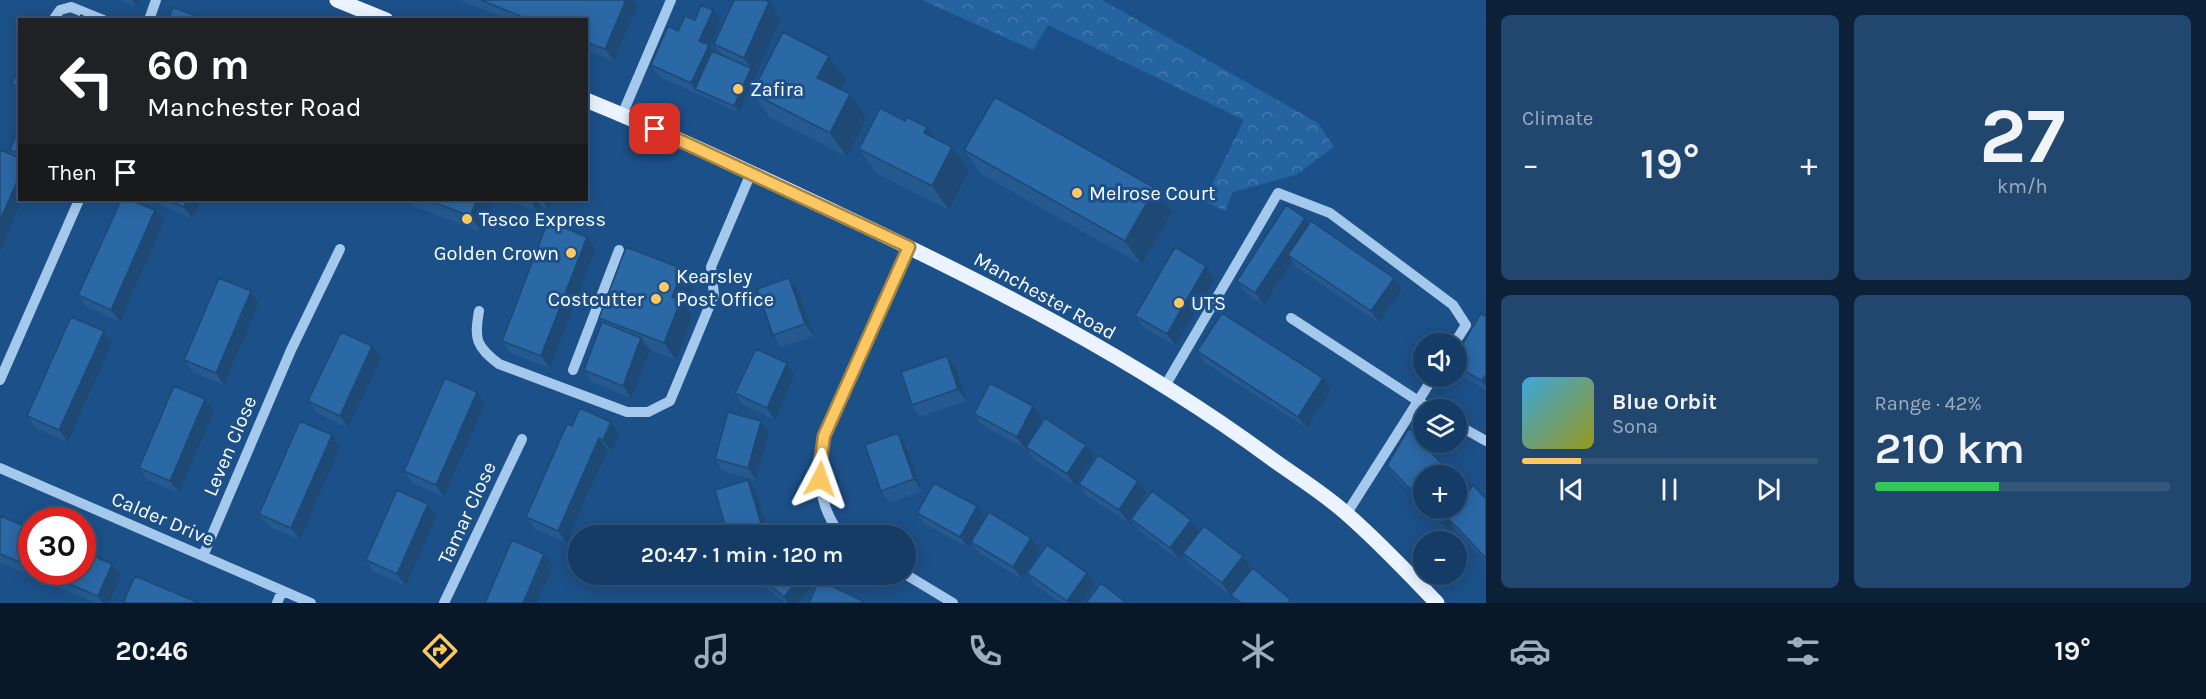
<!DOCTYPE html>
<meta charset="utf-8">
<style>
body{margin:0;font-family:Karla,sans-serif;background:#22476f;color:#f1f3f6;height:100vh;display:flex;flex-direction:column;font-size:22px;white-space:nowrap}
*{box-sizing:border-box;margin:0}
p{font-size:20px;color:#9dadbf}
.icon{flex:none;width:33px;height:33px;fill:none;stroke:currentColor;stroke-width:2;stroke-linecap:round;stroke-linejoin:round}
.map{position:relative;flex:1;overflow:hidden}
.panel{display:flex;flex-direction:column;gap:15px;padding:15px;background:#0c2138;width:720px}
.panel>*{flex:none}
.hud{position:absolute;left:18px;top:18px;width:570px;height:183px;border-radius:0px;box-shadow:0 3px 15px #0003,0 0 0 2px #34567a;background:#202124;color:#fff;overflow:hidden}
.buttons{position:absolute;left:1413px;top:333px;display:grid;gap:12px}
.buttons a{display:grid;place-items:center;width:54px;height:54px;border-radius:50%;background:#153c66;box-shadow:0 3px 15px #0003,0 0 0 2px #34567a;font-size:30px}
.speed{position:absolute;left:18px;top:507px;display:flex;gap:12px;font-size:30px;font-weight:700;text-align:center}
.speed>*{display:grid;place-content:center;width:78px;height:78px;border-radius:50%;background:#153c66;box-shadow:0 3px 15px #0003,0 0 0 2px #34567a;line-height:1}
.speed .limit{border:9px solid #d22;background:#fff;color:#111}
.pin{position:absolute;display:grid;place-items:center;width:51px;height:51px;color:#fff;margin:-26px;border-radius:12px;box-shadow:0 3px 9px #0006}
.me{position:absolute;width:66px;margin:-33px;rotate:4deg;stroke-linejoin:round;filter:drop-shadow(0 0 4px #0008)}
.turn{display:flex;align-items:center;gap:21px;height:126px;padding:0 30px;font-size:27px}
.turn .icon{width:78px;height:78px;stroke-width:2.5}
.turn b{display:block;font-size:42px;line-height:51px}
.then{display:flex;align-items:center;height:57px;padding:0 30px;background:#0003;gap:12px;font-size:22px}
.big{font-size:45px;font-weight:600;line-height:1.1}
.panel .widget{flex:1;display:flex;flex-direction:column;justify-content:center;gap:9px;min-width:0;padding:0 21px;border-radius:9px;background:#22476f}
.panel .dial{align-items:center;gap:0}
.dial b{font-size:78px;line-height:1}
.song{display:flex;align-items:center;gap:18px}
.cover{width:72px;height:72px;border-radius:9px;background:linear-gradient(135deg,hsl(200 70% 55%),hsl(60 70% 35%))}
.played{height:6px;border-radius:3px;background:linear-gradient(90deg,#fcc863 20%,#34567a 20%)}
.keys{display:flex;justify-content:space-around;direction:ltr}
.heat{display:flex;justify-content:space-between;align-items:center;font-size:33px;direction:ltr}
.charge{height:9px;border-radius:4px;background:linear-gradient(90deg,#34c759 42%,#34567a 0)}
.panel .tiles{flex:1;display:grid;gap:15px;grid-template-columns:repeat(2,1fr)}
.trip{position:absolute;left:568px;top:525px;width:348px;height:60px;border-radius:30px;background:#153c66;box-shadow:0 3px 15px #0003,0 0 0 2px #34567a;font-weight:600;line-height:60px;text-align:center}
.tabs{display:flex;height:96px;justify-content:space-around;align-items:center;background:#081829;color:#9dadbf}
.tabs .icon{width:42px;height:42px}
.tabs .selected{color:#fcc863}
.tabs b{font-size:27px;color:#f1f3f6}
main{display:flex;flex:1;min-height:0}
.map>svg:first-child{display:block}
.forest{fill:url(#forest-crowns)}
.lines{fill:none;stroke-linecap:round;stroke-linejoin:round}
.minor{stroke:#a5c9ec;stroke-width:10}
.major{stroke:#eaf3ff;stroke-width:15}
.wall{fill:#25598f}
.shaded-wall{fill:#1e4974}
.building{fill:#2b68a6;stroke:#1e4974;stroke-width:1.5}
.route-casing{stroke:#a48240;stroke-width:15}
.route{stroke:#fcc863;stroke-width:10}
.poi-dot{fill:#fcc863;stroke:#1c5088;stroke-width:2}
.labels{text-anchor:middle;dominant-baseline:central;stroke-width:6;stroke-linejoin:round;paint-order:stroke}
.poi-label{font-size:20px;fill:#fff;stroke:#1c5088;text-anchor:start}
.street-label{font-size:20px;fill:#fff;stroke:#1c5088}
</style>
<main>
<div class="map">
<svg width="1486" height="603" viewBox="0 0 1486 603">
<defs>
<pattern id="forest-crowns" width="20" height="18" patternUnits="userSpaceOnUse" patternTransform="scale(1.5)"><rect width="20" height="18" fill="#2563a1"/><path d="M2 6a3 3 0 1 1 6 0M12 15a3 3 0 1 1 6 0" fill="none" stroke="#467aaf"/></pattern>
</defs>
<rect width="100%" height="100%" fill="#1c5088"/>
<path class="forest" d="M 922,0 L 1102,0 L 1318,123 L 1334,147 L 1296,175 L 1233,192 L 1225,211 L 1204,201 L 1244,120 L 1048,25 L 1033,50 Z"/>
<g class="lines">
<path class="minor" d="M 53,20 L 60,10 L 71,7 L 103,20
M 149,20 L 156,0
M 622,115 L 671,0
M 479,311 C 474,340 476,346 499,364 L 627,412 L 648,412 L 670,401 L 714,295 L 711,267 L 751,173
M 1291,318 L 1432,410
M 573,370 L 619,250
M 0,380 L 79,200
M 1165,386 L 1278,193 L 1330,213 L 1453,305 L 1466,325 L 1454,344
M 1456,424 L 1486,441
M 0,468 L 311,603
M 1347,513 L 1434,376
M 841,536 C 816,501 818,477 824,436 L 909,247
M 203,556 L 291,350 L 340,249
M 905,574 L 953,603
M 277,603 L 282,591
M 444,603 L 522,439"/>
<path class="major" d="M 337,0 L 386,20
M 586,100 C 672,135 754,174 837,213 C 988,284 1138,360 1272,459 C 1297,477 1325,494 1348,515 C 1380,543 1408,573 1437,603"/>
</g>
<path class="wall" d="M 122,0 L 140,0 L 137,7 L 122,1 Z
M 460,0 L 632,0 L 637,7 L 614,61 L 586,50 L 586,20 L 509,20 Z
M 769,2 L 781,19 L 739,113 L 660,77 L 651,65 L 678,31 L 695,20 L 721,22 L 710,47 L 712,51 L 721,54 L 714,44 Z
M 20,65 L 20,92 L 16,90 L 12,84 Z
M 846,80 L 841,90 L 850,94 L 866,118 L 847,157 L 769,117 L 752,93 Z
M 905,121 L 927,127 L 934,138 L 969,171 L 949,210 L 876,173 L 859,149 Z
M 20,126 L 20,200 L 22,200 L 0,252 L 0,150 L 13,155 L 10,150 Z
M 964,150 L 1172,212 L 1142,265 L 981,174 Z
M 156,200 L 201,200 L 192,219 L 159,204 Z
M 408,200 L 495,200 L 482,232 L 413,206 Z
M 506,200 L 553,200 L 549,209 L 541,206 L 538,212 Z
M 155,210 L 164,222 L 120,322 L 87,307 L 78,295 Z
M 1305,218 L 1309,224 L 1402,290 L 1379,323 L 1296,267 L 1292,261 L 1264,305 L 1246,293 L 1237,281 Z
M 587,237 L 596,249 L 550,368 L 510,353 L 502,341 Z
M 1206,266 L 1215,278 L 1175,346 L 1144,328 L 1135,316 Z
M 789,278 L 798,290 L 814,336 L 781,347 L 773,335 Z
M 694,286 L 686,307 L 692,317 L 676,360 L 649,349 L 631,398 L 592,382 L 584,370 L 602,322 L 599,318 Z
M 251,291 L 259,303 L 224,385 L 193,372 L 184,360 Z
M 1486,317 L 1486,390 L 1460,375 L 1456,371 L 1456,355 Z
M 104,331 L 112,343 L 68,442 L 35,428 L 27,416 Z
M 372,346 L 381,358 L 348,428 L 317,413 L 308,401 Z
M 1197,351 L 1331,390 L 1307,428 L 1205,363 Z
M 787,363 L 795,375 L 775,420 L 743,405 L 735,393 Z
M 956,368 L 967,401 L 920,417 L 912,405 Z
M 485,404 L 444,497 L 412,483 L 404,471 Z
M 214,411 L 179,493 L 147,480 L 139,468 Z
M 974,414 L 1042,418 L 1025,449 L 982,425 Z
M 572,426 L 619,434 L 611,452 L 608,450 L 566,543 L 535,529 L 526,517 Z
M 769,433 L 756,480 L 723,471 L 715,459 Z
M 898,433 L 906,445 L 922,491 L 890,503 L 881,491 Z
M 332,435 L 340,447 L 300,540 L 268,526 L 259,514 Z
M 1086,445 L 1094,457 L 1075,486 L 1034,459 L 1026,447 Z
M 1387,465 L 1424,476 L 1424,507 L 1395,477 Z
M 1138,481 L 1147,493 L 1128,522 L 1087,496 L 1079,484 Z
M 757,492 L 769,536 L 728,536 Z
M 1468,492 L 1486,499 L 1486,561 L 1455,529 L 1450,535 L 1425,508 L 1456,508 Z
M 428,504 L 437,516 L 406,586 L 374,572 L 366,560 Z
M 977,506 L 985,518 L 979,529 L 1040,550 L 1022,579 L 980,554 L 972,543 L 969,548 L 926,525 L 917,513 Z
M 0,516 L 32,529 L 32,572 L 82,572 L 121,576 L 109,603 L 96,603 L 0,563 Z
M 1131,519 L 1191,520 L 1199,532 L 1251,568 L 1230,595 L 1191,565 L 1183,554 L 1179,560 L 1140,531 Z
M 1027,573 L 1087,573 L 1095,585 L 1082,603 L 1061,603 L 1035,585 Z
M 752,574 L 809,574 L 815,583 L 798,603 L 785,603 L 755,578 Z
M 1231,595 L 1291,600 L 1293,603 L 1237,603 Z"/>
<path class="shaded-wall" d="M 132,0 L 140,0 L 137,7 Z
M 626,0 L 632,0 L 637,7 L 614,61 L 605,49 Z
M 769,2 L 781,19 L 739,113 L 734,106 L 751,68 L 744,58 Z
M 713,10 L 721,22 L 710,47 L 717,57 L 695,89 L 691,83 L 699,41 Z
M 829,56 L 846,80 L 834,102 L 817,78 Z
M 850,94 L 866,118 L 847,157 L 830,133 Z
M 927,127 L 943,151 L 924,133 Z
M 952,147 L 969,171 L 949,210 L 932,186 Z
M 20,175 L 20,200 L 22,200 L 0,252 L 0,220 Z
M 1155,188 L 1172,212 L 1142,265 L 1125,241 Z
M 187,200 L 201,200 L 192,219 L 184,207 Z
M 477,200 L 495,200 L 482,232 L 470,216 Z
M 530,200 L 536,200 L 541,206 L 538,212 Z
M 542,200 L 553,200 L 549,209 Z
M 155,210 L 164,222 L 120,322 L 111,310 Z
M 1305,218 L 1313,230 L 1288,255 L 1292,261 L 1264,305 L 1255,293 Z
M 587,237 L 596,249 L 550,368 L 541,356 Z
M 1206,266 L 1215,278 L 1175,346 L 1167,334 Z
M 683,269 L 694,286 L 686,307 L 692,317 L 676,360 L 664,343 L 672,297 Z
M 789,278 L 798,290 L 814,336 L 805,324 Z
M 1394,278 L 1402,290 L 1379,323 L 1371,311 Z
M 251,291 L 259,303 L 224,385 L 216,373 Z
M 104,331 L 112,343 L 68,442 L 59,430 Z
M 641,338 L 650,350 L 631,398 L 623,386 Z
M 372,346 L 381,358 L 348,428 L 340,416 Z
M 947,356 L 956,368 L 967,401 L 958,389 Z
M 787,363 L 795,375 L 775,420 L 767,408 Z
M 1486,374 L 1486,387 L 1482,381 Z
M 1323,378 L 1331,390 L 1307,428 L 1298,417 Z
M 477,392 L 485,404 L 444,497 L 436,485 Z
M 205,399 L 214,411 L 179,493 L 170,481 Z
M 1033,406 L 1042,418 L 1025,449 L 1017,437 Z
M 761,421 L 769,433 L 756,480 L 748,468 Z
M 611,422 L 619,434 L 611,452 L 603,440 Z
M 898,433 L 906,445 L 922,491 L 914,479 Z
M 332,435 L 340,447 L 300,540 L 291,528 Z
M 599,438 L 608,450 L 566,543 L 558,531 Z
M 1086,445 L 1094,457 L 1075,486 L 1067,474 Z
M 748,480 L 757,492 L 769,536 L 768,536 L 762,527 Z
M 1138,481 L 1147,493 L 1128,522 L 1119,510 Z
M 428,504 L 437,516 L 406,586 L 397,574 Z
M 977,506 L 985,518 L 969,548 L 960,537 Z
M 1447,517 L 1455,529 L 1450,535 L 1441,523 Z
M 1191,520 L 1199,532 L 1179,560 L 1170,548 Z
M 1031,538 L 1040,550 L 1022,579 L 1013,567 Z
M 544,554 L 553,566 L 536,603 L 523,603 Z
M 1243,556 L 1251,568 L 1230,595 L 1222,583 Z
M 112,564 L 121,576 L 109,603 L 103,603 L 98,596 Z
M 1087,573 L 1095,585 L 1082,603 L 1068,603 L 1067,601 Z
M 803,574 L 809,574 L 815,583 L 798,603 L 788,603 L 784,597 Z"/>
<path class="building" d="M 481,0 L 626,0 L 605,49 L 586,42 L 586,20 L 530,20 Z
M 734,0 L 764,0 L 769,2 L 744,58 L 714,44 Z
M 701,5 L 713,10 L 699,41 L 709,45 L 691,83 L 651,65 L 668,26 L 678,31 L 685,16 L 695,20 Z
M 173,7 L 205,20 L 168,20 Z
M 81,15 L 90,20 L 79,20 Z
M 783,32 L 829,56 L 817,78 L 850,94 L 830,133 L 752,93 Z
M 712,51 L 751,68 L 734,106 L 695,89 Z
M 20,65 L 20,87 L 12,84 Z
M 995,97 L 1155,188 L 1125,241 L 964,150 Z
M 880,108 L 905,121 L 906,117 L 927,127 L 924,133 L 952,147 L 932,186 L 859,149 Z
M 20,126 L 20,154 L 10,150 Z
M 0,150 L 20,158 L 20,175 L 0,220 Z
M 121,200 L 130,200 L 155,210 L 111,310 L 78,295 Z
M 167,200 L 187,200 L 184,207 Z
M 427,200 L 477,200 L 470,216 Z
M 1286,205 L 1305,218 L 1255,293 L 1237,281 Z
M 548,221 L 587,237 L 541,356 L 502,341 Z
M 1311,221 L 1394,278 L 1371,311 L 1288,255 Z
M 626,247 L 683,269 L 672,297 L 681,300 L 664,343 L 599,318 Z
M 1175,247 L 1206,266 L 1167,334 L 1135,316 Z
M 219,278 L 251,291 L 216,373 L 184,360 Z
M 789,278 L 805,324 L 773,335 L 757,289 Z
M 1222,313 L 1323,378 L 1298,417 L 1197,351 Z
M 1481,313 L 1486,317 L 1486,374 L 1482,381 L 1456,366 L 1456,355 Z
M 71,317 L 104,331 L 59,430 L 27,416 Z
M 602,322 L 641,338 L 623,386 L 584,370 Z
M 341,332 L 372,346 L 340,416 L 308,401 Z
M 756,349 L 787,363 L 767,408 L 735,393 Z
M 947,356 L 958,389 L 912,405 L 901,372 Z
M 445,378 L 477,392 L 436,485 L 404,471 Z
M 990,383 L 1033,406 L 1017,437 L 974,414 Z
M 174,386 L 205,399 L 170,481 L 139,468 Z
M 580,408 L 611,422 L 603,440 L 599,438 L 558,531 L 526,517 L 567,424 L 572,426 Z
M 728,412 L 761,421 L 748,468 L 715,459 Z
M 1045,418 L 1086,445 L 1067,474 L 1026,447 Z
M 300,421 L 332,435 L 291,528 L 259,514 Z
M 1409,428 L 1453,476 L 1424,476 L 1424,504 L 1387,465 Z
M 898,433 L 914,479 L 881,491 L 865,445 Z
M 1098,455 L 1138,481 L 1119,510 L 1079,484 Z
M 748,480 L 762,527 L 732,536 L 728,536 L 715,490 Z
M 1456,480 L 1468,492 L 1473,485 L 1486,499 L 1486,558 L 1447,517 L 1441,523 L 1428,508 L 1456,508 Z
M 934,483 L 977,506 L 960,537 L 917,513 Z
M 397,490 L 428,504 L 397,574 L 366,560 Z
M 1152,491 L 1191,520 L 1170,548 L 1131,519 Z
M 989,512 L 1031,538 L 1013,567 L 971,542 Z
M 0,516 L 32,529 L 32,567 L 0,554 Z
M 1204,526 L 1243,556 L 1222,583 L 1183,553 Z
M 512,540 L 544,554 L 523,603 L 485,603 Z
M 1047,545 L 1087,573 L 1067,601 L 1027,573 Z
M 82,551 L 112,564 L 98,596 L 41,572 L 82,572 Z
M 1253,568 L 1291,600 L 1288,603 L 1241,603 L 1231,595 Z
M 757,574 L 803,574 L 784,597 Z
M 135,576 L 199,603 L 123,603 Z
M 819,580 L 863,601 L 862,603 L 809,603 Z
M 1101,583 L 1127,603 L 1086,603 Z"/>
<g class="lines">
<g class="route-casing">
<path id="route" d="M 655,129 L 909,247 L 824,436 L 820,465 L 820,479"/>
</g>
<use href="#route" class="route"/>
</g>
<g class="poi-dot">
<circle cx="738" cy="89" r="6"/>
<circle cx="1077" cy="193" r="6"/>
<circle cx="467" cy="219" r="6"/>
<circle cx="571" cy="253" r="6"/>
<circle cx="664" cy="287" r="6"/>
<circle cx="656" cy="299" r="6"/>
<circle cx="1179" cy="303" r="6"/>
</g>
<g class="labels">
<g class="poi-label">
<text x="750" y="89">Zafira</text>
<text x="1089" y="193">Melrose Court</text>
<text x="479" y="219">Tesco Express</text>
<text x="559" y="253" text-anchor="end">Golden Crown</text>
<text x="676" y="276">Kearsley<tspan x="676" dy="23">Post Office</tspan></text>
<text x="644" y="299" text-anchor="end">Costcutter</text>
<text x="1191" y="303">UTS</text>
</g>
<g class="street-label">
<text transform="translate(1045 296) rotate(29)">Manchester Road</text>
<text transform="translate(230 446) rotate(-67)">Leven Close</text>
<text transform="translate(467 513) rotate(-65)">Tamar Close</text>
<text transform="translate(163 519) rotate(23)">Calder Drive</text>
</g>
</g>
</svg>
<div class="buttons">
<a><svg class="icon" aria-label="sound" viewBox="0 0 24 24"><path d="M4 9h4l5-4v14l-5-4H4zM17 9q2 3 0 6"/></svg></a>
<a><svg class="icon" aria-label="layers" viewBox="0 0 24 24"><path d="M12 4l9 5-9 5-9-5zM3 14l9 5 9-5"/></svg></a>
<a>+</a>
<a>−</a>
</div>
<div class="speed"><div class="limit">30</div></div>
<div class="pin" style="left:655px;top:129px;background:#d93025"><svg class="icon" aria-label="arrive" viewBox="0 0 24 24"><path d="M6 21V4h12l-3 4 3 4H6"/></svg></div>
<svg class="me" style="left:820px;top:479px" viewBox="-20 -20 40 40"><path d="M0-17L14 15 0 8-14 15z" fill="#fcc863" stroke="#fff" stroke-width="4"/></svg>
<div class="trip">20:47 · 1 min · 120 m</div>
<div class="hud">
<div class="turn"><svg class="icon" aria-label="left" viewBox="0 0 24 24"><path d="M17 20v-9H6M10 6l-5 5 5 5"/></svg><div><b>60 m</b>Manchester Road</div></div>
<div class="then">Then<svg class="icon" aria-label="arrive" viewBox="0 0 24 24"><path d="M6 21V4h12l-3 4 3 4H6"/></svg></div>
</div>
</div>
<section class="panel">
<div class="tiles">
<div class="widget"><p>Climate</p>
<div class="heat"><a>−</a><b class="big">19°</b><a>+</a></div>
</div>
<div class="widget dial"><b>27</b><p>km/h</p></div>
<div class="widget">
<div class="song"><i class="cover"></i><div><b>Blue Orbit</b><p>Sona</p></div></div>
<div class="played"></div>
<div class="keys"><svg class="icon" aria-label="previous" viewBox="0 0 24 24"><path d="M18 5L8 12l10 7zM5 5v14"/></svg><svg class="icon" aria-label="pause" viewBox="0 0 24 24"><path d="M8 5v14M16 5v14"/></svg><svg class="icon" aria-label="next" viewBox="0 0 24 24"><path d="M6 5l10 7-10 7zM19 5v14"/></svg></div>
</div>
<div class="widget"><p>Range · 42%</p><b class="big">210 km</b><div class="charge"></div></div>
</div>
</section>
</main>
<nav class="tabs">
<b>20:46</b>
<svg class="icon selected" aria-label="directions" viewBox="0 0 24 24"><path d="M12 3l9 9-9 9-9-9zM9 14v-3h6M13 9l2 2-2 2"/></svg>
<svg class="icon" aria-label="music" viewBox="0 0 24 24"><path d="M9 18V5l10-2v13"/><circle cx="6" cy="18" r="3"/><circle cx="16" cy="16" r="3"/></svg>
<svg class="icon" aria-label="phone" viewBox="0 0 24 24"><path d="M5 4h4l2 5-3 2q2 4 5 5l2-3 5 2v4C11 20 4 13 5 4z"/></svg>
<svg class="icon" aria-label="climate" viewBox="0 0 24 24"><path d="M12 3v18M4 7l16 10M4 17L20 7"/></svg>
<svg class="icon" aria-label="car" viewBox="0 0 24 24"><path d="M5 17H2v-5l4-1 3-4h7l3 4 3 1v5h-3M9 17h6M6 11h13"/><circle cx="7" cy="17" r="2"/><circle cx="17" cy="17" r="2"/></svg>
<svg class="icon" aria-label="filters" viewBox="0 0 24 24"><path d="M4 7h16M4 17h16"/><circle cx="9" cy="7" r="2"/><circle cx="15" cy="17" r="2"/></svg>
<b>19°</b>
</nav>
